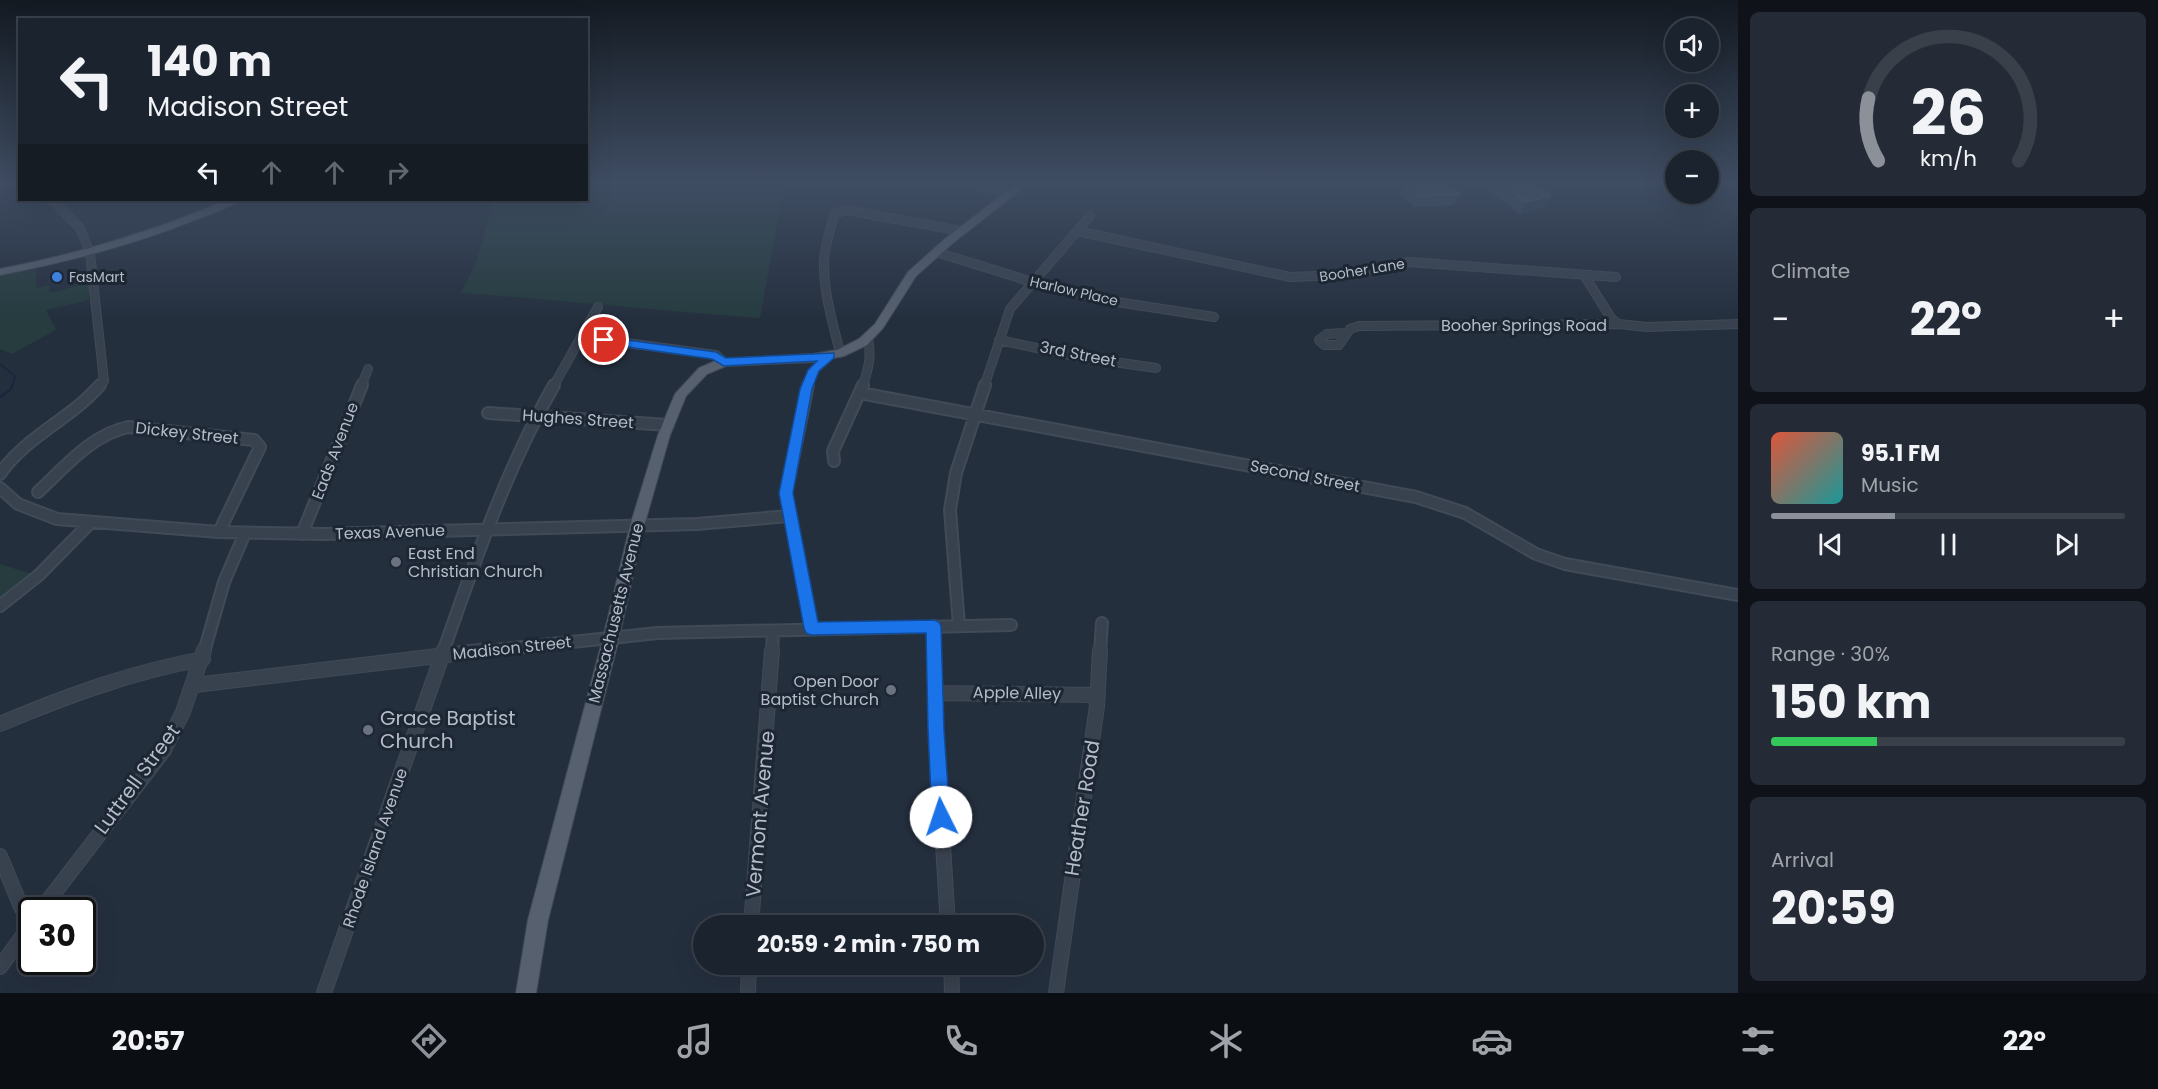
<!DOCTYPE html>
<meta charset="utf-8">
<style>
body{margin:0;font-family:Poppins,sans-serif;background:#242b36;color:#f1f3f6;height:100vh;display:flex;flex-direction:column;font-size:22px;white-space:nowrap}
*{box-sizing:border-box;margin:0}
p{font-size:20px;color:#a0a4aa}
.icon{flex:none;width:33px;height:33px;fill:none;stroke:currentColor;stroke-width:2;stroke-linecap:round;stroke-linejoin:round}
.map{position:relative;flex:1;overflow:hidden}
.sheet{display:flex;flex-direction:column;gap:12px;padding:12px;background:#0f1319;width:420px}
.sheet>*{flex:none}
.guide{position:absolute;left:18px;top:18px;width:570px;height:183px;border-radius:0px;box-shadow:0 6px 24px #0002,0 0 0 2px #39404a;background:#1b232e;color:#f1f3f6;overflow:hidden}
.fabs{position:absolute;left:1665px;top:18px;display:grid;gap:12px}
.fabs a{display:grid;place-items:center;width:54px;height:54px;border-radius:50%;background:#1b232e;box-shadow:0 6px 24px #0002,0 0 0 2px #39404a;font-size:30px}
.speed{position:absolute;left:18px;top:897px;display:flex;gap:12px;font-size:30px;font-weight:700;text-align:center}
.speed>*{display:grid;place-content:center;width:78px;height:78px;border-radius:50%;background:#1b232e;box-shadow:0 6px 24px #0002,0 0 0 2px #39404a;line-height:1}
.speed .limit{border:3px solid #111;border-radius:9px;background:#fff;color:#111}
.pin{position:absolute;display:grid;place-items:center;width:51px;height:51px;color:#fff;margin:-26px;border:3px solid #fff;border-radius:50%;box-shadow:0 2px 6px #0007}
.me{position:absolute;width:66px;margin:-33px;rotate:356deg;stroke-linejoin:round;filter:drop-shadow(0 0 4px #0008)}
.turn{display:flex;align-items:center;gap:21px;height:126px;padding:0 30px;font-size:27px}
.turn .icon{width:78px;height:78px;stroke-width:2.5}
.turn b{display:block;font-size:42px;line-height:51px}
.lanes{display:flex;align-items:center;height:57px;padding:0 30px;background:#0003;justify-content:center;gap:30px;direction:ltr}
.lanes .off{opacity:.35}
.big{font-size:45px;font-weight:700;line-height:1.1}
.sheet .widget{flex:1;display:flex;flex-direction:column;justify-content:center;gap:9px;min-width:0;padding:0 21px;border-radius:9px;background:#242b36}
.sheet .dial{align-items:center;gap:0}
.dial svg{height:156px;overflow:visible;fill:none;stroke:#39404a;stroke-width:7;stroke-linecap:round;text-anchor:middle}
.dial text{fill:#f1f3f6;stroke:none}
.song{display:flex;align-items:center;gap:18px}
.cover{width:72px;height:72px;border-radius:9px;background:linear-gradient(135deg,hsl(10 70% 55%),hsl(180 70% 35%))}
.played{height:6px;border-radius:3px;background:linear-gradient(90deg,#8c9099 35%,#39404a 35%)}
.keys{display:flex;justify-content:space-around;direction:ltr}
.heat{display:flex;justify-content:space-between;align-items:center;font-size:33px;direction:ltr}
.charge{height:9px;border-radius:4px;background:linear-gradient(90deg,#34c759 30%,#39404a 0)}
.trip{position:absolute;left:693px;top:915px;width:351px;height:60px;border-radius:30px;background:#1b232e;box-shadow:0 6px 24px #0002,0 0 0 2px #39404a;font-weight:700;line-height:60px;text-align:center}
.dock{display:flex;height:96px;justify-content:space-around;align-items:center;background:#0b0e12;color:#a0a4aa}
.dock .icon{width:42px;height:42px}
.dock .on{color:#8c9099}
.dock b{font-size:27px;color:#f1f3f6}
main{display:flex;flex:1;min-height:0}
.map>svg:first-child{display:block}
.green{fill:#263c3f}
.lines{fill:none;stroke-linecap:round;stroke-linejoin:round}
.stream-far1{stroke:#17263c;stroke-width:1.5}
.stream{stroke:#17263c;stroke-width:2}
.minor-far2-casing{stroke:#414a57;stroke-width:10}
.minor-far1-casing{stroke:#414a57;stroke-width:14}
.minor-casing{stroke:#414a57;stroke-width:16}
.major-casing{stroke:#414a57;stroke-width:2}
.minor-far2{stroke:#38414e;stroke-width:8}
.minor-far1{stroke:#38414e;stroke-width:10}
.minor{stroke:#38414e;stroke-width:14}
.major{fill:#56606e;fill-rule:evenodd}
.wall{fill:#3f4b5c}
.shaded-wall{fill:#2f3b4b}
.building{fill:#4b5868;stroke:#5c6777;stroke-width:1.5}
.route{fill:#1a73e8;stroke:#114b97;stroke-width:1.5}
.shop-dot{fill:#3f7fe0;stroke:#1d2633;stroke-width:2}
.worship-dot{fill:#6b7280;stroke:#1d2633;stroke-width:2}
.labels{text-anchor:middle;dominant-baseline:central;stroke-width:6;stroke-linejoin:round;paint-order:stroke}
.far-street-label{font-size:14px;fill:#b4bcc9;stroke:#1d2633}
.far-poi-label{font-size:14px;fill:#b4bcc9;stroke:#1d2633;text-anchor:start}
.street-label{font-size:16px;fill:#b4bcc9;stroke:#1d2633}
.poi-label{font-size:16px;fill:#b4bcc9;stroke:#1d2633;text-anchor:start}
.near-poi-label{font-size:20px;fill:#b4bcc9;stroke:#1d2633;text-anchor:start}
.near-street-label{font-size:20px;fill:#b4bcc9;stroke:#1d2633}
</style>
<main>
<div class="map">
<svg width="1738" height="993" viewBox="0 0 1738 993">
<rect width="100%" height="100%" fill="#242f3e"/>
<path class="green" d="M 587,181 L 785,181 L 760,318 C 660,311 561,300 461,293 L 477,260 L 494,200 L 586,200 Z
M 36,269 L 36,288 L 49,285 L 50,293 L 89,283 L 89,300 L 46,310 L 56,330 L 12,354 L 0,349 L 0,275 Z
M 0,564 L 35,575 L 0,601 Z"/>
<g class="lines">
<path class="stream-far1" d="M 0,364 L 15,376 L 12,387"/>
<path class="stream" d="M 0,397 L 11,389 L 12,385"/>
<g class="minor-far2-casing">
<path id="minor-far2" d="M 952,181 L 1012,193
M 52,200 L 80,228 L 90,253 L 104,381 L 99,387
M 1077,231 L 1290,277 L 1339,275 L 1409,262 L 1616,277
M 936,252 L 1045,286 L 1117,302 L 1214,317
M 1584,275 L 1611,318 L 1617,323
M 1347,333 L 1327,334 L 1319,340 L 1324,345 L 1339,345 L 1350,329 L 1359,326 L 1618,324 L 1647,327 L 1738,324
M 582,337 L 716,355 L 724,362
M 999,340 L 1079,357 L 1156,368
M 840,353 C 833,323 823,292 824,260 C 825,244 831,229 834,214 L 846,210 L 962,231
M 361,387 L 368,369
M 553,387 L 598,307
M 807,387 L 814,370 L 830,355
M 862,387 C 868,371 872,356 868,339
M 984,387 L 1010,309 L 1090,216"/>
</g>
<g class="minor-far1-casing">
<path id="minor-far1" d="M 808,385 L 786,493 L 811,629
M 860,393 L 1416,497 L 1465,513 L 1536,554 L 1565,564 L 1738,595
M 488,413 L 668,425
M 834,461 L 833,451 L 863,385
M 0,474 C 26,436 71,419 100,385
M 0,488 L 18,504 L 57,519 L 219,532 L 324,534 L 697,524 L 789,516
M 38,492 C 65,467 91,435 128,427 L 254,440 L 260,447 L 219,532
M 302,534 L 362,385
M 0,606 L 39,575 L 90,523
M 934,626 L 934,652
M 959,626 L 950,510 L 956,473 L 985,385
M 204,652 L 224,582 L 245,533
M 443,652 C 475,561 506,469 554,385
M 476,652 L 658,633 L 1011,625
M 772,652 L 773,631
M 1100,652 L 1102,623"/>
</g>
<g class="minor-casing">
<path id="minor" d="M 934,650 L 936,730 L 948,926
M 195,685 L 488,650
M 935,693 L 1098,695
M 0,724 C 66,696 132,672 203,659
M 0,856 L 22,909 L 32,916
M 41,910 L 164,750 L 183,712 L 204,650
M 751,926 L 772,650
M 951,964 L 952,993
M 0,967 L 32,923
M 324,993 L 444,650
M 748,993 L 749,964
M 1056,993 L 1097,706 L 1100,650"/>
</g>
<g class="major-casing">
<path id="major" d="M 1021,181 L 1032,181 L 954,242 L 916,276 L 883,328 L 867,345 L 844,356 L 813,362 L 726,366 L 707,374 L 686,396 L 670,435 L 644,526 L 619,638 L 548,920 L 536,993 L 516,993 L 528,920 L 603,638 L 630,526 L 658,435 L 675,394 L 699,368 L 720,359 L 813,354 L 837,350 L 859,339 L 875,324 L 908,272 L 946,238 Z
M 227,200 L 239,200 C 228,209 210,214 197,219 C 133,245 67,262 0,275 L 0,269 C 79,254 154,231 227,200 Z"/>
</g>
<use href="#minor-far2" class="minor-far2"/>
<use href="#minor-far1" class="minor-far1"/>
<use href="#minor" class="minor"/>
<use href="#major" class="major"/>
</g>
<path class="wall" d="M 1405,181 L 1460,194 L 1454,205 L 1413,207 L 1400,193 Z
M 1484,181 L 1529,181 L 1528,183 L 1551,196 L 1544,208 L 1520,214 L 1511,208 L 1512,207 L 1481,187 Z"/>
<path class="shaded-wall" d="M 1551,196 L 1544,208 L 1520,214 L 1526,202 Z"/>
<path class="building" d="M 1405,181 L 1447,181 L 1460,194 L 1418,196 Z
M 1495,181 L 1528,181 L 1525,181 L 1551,196 L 1526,202 L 1517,197 L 1520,196 Z"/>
<linearGradient id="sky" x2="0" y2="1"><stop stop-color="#141a22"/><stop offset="0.57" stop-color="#3f4d63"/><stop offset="1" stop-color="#3f4d63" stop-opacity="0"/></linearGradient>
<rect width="1738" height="320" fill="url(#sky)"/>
<path class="route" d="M 604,337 L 716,352 L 726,358 L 834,353 L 834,358 L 819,371 L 812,389 L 793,493 L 818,622 L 934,620 L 939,622 L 941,626 L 944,730 L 950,817 L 948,823 L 941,825 L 935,823 L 932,817 L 928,730 L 926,633 L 811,635 L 806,633 L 804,628 L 779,493 L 800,389 L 808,370 L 817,361 L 724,366 L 712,359 L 600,343 L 598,340 Z"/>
<circle class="shop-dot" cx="57" cy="277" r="6"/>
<g class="worship-dot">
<circle cx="396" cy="562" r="6"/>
<circle cx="891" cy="690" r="6"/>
<circle cx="368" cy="730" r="6"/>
</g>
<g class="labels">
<g class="far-street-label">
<text transform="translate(1362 270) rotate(-9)">Booher Lane</text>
<text transform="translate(1074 291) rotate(13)">Harlow Place</text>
</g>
<g class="far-poi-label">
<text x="69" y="277">FasMart</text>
</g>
<g class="street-label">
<text x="1524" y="325">Booher Springs Road</text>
<text transform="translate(1078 354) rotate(11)">3rd Street</text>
<text transform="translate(578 419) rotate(4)">Hughes Street</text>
<text transform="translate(187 433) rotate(6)">Dickey Street</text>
<text transform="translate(335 451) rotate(-69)">Eads Avenue</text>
<text transform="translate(1305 476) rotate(11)">Second Street</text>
<text transform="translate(390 532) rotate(-2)">Texas Avenue</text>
<text transform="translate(616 613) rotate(-76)">Massachusetts Avenue</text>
<text transform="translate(512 648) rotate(-6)">Madison Street</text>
<text transform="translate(1017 693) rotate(1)">Apple Alley</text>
<text transform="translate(375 848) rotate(-71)">Rhode Island Avenue</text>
</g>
<g class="poi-label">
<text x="408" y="553">East End<tspan x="408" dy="18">Christian Church</tspan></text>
<text x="879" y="681" text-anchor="end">Open Door<tspan x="879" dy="18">Baptist Church</tspan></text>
</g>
<g class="near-poi-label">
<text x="380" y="718">Grace Baptist<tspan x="380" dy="23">Church</tspan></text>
</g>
<g class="near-street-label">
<text transform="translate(137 779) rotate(-54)">Luttrell Street</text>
<text transform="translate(1082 808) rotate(-81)">Heather Road</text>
<text transform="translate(760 814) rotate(-85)">Vermont Avenue</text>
</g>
</g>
</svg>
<div class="fabs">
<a><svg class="icon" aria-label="sound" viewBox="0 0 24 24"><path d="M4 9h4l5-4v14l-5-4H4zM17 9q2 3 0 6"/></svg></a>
<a>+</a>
<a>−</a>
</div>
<div class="speed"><div class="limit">30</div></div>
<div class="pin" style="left:604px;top:340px;background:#d93025"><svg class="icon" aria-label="arrive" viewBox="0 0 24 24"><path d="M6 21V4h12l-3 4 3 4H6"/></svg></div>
<svg class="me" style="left:941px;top:817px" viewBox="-20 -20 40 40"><circle r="19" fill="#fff"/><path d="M0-13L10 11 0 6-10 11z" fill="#1a73e8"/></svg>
<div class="trip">20:59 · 2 min · 750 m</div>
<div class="guide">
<div class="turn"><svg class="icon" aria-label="left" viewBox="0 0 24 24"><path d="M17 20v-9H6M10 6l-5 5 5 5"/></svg><div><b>140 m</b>Madison Street</div></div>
<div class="lanes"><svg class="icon" aria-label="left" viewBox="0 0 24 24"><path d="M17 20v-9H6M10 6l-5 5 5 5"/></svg><svg class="icon off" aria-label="ahead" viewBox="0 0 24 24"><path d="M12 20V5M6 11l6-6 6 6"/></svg><svg class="icon off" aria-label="ahead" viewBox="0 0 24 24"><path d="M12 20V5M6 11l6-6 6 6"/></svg><svg class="icon off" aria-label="right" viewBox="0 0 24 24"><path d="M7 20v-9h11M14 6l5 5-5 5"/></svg></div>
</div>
</div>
<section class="sheet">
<div class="widget dial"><svg viewBox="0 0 100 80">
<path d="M14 69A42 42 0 1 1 86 69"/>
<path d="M14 69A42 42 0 0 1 9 37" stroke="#8c9099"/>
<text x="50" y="56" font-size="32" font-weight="700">26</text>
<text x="50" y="72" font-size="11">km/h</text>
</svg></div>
<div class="widget"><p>Climate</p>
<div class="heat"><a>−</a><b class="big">22°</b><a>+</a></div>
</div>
<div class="widget">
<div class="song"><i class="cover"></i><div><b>95.1 FM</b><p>Music</p></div></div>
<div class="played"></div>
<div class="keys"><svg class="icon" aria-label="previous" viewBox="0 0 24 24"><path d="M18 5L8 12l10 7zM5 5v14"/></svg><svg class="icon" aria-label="pause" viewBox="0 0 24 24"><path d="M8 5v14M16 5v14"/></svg><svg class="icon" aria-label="next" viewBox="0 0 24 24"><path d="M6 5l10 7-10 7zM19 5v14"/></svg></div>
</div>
<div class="widget"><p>Range · 30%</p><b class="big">150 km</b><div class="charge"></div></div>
<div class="widget"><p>Arrival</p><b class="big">20:59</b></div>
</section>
</main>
<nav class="dock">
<b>20:57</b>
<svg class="icon on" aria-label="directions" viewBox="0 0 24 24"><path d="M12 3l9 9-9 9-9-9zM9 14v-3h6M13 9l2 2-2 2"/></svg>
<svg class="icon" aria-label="music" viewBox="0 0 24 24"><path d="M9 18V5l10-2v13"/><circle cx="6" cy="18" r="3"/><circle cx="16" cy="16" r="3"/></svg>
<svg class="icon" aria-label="phone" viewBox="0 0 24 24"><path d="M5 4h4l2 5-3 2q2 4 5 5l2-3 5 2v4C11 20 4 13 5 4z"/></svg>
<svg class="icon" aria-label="climate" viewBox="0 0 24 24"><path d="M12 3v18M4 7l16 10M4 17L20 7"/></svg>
<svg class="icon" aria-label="car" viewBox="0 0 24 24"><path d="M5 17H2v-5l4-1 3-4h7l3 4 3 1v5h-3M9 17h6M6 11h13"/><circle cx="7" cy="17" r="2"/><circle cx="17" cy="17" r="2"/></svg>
<svg class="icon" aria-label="filters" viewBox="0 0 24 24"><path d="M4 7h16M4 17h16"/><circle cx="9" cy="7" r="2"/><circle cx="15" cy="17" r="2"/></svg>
<b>22°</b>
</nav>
